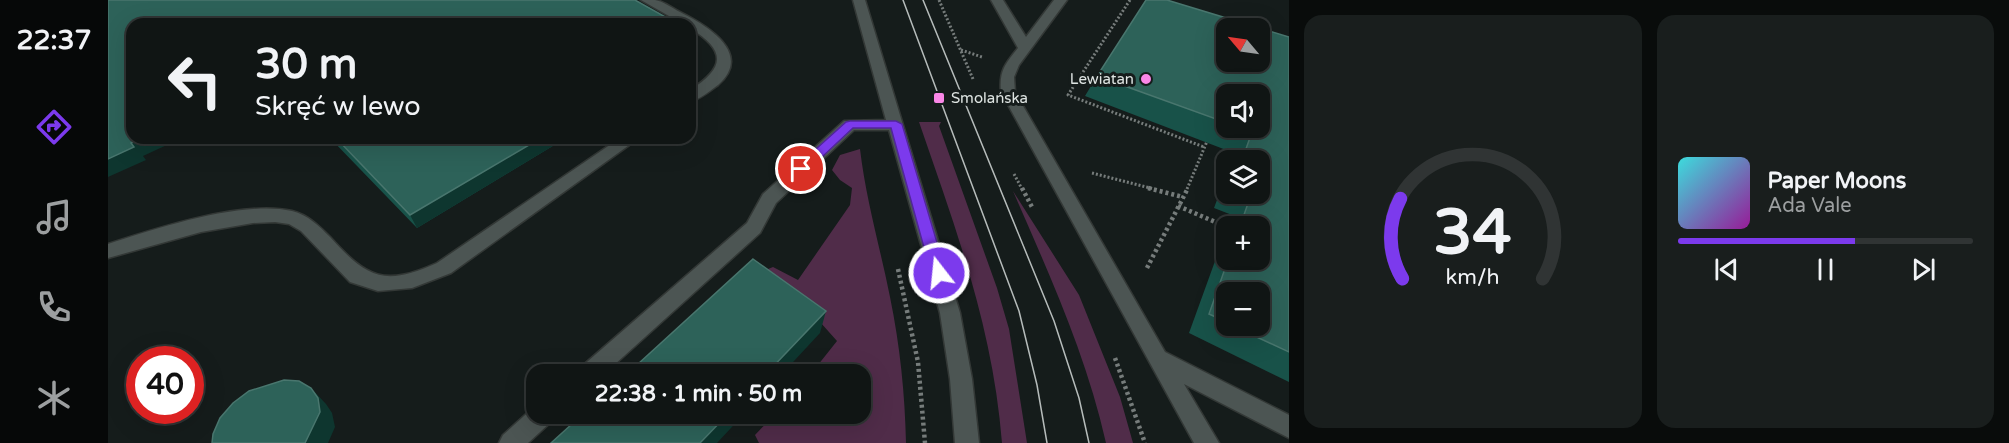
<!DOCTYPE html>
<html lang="pl">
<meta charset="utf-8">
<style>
body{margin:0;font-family:"Varela Round",sans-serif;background:#191e1d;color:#f1f3f6;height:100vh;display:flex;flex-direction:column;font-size:22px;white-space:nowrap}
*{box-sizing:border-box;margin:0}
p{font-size:20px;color:#9c9fa0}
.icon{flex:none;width:33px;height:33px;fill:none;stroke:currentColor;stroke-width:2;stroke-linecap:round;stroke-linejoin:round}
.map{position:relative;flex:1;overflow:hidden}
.sheet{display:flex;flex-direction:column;gap:15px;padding:15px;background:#090c0b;width:720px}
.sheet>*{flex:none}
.top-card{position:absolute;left:18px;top:18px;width:570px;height:126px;border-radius:18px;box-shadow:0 6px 24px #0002,0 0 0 2px #303434;background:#101514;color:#f1f3f6;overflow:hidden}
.needle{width:39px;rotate:299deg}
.controls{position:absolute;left:1108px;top:18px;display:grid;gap:12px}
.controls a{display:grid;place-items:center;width:54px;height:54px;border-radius:12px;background:#101514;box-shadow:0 6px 24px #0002,0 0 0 2px #303434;font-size:30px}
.speed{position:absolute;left:18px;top:346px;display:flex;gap:12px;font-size:30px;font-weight:700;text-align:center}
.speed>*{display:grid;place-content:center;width:78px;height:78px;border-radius:50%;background:#101514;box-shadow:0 6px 24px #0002,0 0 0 2px #303434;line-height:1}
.speed .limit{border:9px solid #d22;background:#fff;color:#111}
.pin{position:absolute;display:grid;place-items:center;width:51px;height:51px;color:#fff;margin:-26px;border:3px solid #fff;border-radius:50%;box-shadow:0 2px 6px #0007}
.me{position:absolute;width:66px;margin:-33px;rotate:344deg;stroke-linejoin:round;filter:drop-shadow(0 0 4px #0008)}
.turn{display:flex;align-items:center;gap:21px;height:126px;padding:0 30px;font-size:27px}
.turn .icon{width:78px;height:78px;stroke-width:2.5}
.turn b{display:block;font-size:42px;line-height:51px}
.sheet .widget{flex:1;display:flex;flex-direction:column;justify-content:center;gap:9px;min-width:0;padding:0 21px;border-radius:18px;background:#191e1d}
.sheet .dial{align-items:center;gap:0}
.dial svg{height:156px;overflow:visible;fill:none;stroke:#303434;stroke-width:7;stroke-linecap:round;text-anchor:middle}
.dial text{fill:#f1f3f6;stroke:none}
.song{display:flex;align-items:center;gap:18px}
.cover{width:72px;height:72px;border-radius:9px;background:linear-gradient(135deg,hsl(180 70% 55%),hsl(300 70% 35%))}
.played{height:6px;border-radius:3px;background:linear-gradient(90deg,#7c3aed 60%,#303434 60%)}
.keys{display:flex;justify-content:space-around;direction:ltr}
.sheet .tiles{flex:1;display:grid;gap:15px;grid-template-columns:repeat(2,1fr)}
.trip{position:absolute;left:418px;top:364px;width:345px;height:60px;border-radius:18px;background:#101514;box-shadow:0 6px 24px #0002,0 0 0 2px #303434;font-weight:800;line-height:60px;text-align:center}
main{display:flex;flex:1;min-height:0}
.tabs{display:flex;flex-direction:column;width:108px;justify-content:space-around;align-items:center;background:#060808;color:#9c9fa0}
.tabs .icon{width:42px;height:42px}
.tabs .selected{color:#7c3aed}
.tabs b{font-size:27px;color:#f1f3f6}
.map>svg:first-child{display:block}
.green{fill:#502c49}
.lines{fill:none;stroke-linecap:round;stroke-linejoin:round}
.minor-casing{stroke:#333836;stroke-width:3}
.path-far1{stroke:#767c7b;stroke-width:3;stroke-dasharray:2 2;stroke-linecap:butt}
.path{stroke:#767c7b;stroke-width:4.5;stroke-dasharray:3 3;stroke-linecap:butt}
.minor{fill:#4c5553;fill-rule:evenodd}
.tram{stroke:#b6bcbb;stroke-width:1.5}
.wall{fill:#185249;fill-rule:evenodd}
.shaded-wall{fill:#0e362f}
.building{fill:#2d6259;stroke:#49766e;stroke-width:1.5;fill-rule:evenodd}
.route{fill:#7c3aed;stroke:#51269a;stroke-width:1.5}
.poi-dot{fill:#fa87e7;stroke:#151c1b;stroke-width:2}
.labels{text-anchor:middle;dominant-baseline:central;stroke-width:6;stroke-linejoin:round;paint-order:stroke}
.poi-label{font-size:15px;fill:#dee4e2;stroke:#151c1b;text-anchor:end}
</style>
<main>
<nav class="tabs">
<b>22:37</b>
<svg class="icon selected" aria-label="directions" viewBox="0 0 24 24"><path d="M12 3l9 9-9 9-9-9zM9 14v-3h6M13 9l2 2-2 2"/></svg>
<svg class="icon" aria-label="music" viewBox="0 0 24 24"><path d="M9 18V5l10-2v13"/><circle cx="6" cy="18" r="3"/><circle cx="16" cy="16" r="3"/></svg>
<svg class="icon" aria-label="phone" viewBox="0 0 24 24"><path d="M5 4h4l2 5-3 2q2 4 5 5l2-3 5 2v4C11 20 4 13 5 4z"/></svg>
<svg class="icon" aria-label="climate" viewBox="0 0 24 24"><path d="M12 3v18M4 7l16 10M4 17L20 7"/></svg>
</nav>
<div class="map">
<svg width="1181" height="443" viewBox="0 0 1181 443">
<rect width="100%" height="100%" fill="#151c1b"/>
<path class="green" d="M 811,122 L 833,122 L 831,126 L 889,288 L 901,329 L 919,443 L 894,443 C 885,328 848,229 811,122 Z
M 752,149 C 758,200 772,247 782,297 C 792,346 797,394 798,443 L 651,443 L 647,435 L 667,414 L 753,414 L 753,375 L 702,375 L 729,341 L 696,304 L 650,273 L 665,267 L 690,280 L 742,205 L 744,188 L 732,180 L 724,170 L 732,155 Z
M 905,191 L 971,295 L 1012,397 L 1025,443 L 998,443 C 978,354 941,274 905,191 Z"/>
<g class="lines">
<g class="minor-casing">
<path id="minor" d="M 533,0 C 537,0 542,0 547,0 C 555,1 564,8 572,12 C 598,25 646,53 610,85 C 602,91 592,99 582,102 L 582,90 C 617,68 619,51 582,28 L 582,24 L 575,24 Z
M 745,0 L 757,0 L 852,313 L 864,379 L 871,443 L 847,443 L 842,379 L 832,313 L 781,130 L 746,130 L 668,203 L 652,233 L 495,375 L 469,375 L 472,368 L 639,223 L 655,194 L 736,121 L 778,120 Z
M 883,0 L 895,0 L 918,37 L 946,0 L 959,0 L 911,65 L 906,77 L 907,92 L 1057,352 L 1181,415 L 1181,438 L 1076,384 L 1111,443 L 1086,443 L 893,92 C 891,71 897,64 910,48 Z
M 512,138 L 531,138 L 343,273 L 304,288 L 270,291 L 242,282 L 193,231 L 181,224 L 167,222 L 145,223 L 93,232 L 0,258 L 0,244 C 49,228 135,200 184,211 C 200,215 211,226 222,237 C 259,278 276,287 329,263 Z
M 427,406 L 429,406 L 429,414 L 446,414 L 443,422 L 420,443 L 391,443 L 395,435 Z"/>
</g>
<path class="path-far1" d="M 831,0 L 865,79
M 1022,0 L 960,95 L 1096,147
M 853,50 L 874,57
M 984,173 L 1046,189
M 906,174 L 914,189
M 1079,189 L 1100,139"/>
<path class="path" d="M 914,188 L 924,207
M 1040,188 L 1075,197
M 1070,206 L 1119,227
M 1039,268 L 1080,188
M 790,269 L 810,362 L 817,443
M 1007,358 L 1037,443"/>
<use href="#minor" class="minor"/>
<path class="tram" d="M 795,0 L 911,311 L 929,385 L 939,443
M 815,0 L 946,321 L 971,398 L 981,443"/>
</g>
<path class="wall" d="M 1181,37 L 1181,382 L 1081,333 L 1119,228 L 1119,260 L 1152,260 L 1152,226 L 1120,226 L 1124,215 L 1106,208 L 1119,173 L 1119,194 L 1152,194 L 1152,160 L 1124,160 L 1126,153 L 977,96 L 989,76 ZM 1119,94 L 1152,128 L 1119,128 ZM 1119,292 L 1152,326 L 1119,326 Z
M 222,138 L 458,138 L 309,228 Z"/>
<path class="shaded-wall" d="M 584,32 L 584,45 L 582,46 L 582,33 Z
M 34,138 L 74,138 L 35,156 L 38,160 L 0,177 L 0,159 L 23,143 Z
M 433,138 L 458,138 L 309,228 L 302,215 Z
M 718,311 L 712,333 L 673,375 L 657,375 Z
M 203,388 L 218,404 L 224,413 L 227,427 L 220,443 L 197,443 Z
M 620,414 L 636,414 L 609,443 L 592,443 Z"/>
<path class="building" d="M 0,0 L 527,0 L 570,24 L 24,24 L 24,138 L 34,138 L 23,143 L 26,147 L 0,159 Z
M 1038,0 L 1059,0 L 1181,37 L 1181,352 L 1125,326 L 1152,326 L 1152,292 L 1119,292 L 1119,322 L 1101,314 L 1120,260 L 1152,260 L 1152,226 L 1132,226 L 1143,195 L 1140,194 L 1152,194 L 1152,160 L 1134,160 L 1144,132 L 1131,128 L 1152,128 L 1152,94 L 1119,94 L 1119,123 L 989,76 ZM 1119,28 L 1152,28 L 1152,62 L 1119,62 Z
M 228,138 L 433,138 L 302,215 Z
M 645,259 L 718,311 L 657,375 L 518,375 Z
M 176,380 L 191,381 L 203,388 L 210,398 L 212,412 L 197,443 L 104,443 L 105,434 L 112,418 L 125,403 L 141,391 Z
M 475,414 L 620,414 L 592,443 L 443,443 Z"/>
<path class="route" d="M 742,121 L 788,121 L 794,124 L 838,273 L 836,277 L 826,277 L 823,273 L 783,128 L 745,128 L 698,172 L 689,172 L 687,169 L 689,166 L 738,122 Z"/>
<g class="poi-dot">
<circle cx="1038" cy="79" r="6"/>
<rect x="825" y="92" width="12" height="12" rx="3"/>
</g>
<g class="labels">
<g class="poi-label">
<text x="1026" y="79">Lewiatan</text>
<text x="843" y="98" text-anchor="start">Smolańska</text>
</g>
</g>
</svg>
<div class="controls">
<a><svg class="needle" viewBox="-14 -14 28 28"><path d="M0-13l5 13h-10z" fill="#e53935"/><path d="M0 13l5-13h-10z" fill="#9c9fa0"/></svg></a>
<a><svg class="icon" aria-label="sound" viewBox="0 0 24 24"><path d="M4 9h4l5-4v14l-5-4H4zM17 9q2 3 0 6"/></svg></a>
<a><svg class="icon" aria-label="layers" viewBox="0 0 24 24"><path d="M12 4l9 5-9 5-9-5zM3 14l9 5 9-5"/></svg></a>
<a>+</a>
<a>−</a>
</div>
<div class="speed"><div class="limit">40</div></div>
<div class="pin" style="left:693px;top:169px;background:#d93025"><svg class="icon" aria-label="arrive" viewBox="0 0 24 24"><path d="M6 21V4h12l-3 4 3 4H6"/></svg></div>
<svg class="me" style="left:831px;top:273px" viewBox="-20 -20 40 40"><circle r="17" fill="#7c3aed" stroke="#fff" stroke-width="3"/><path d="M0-11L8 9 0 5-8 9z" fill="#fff"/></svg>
<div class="trip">22:38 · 1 min · 50 m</div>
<div class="top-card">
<div class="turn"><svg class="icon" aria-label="left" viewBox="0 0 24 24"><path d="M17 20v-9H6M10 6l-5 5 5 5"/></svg><div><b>30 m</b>Skręć w lewo</div></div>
</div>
</div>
<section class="sheet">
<div class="tiles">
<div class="widget dial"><svg viewBox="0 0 100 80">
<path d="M14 69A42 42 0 1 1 86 69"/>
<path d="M14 69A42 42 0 0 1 13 28" stroke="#7c3aed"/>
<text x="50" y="56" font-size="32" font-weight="700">34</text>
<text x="50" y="72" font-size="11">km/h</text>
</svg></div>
<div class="widget">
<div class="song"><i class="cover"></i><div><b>Paper Moons</b><p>Ada Vale</p></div></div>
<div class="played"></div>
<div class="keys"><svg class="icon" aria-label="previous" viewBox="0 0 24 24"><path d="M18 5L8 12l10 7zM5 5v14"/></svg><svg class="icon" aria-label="pause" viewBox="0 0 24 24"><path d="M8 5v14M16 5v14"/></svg><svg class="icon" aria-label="next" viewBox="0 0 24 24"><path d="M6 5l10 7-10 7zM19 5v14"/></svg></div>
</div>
</div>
</section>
</main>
